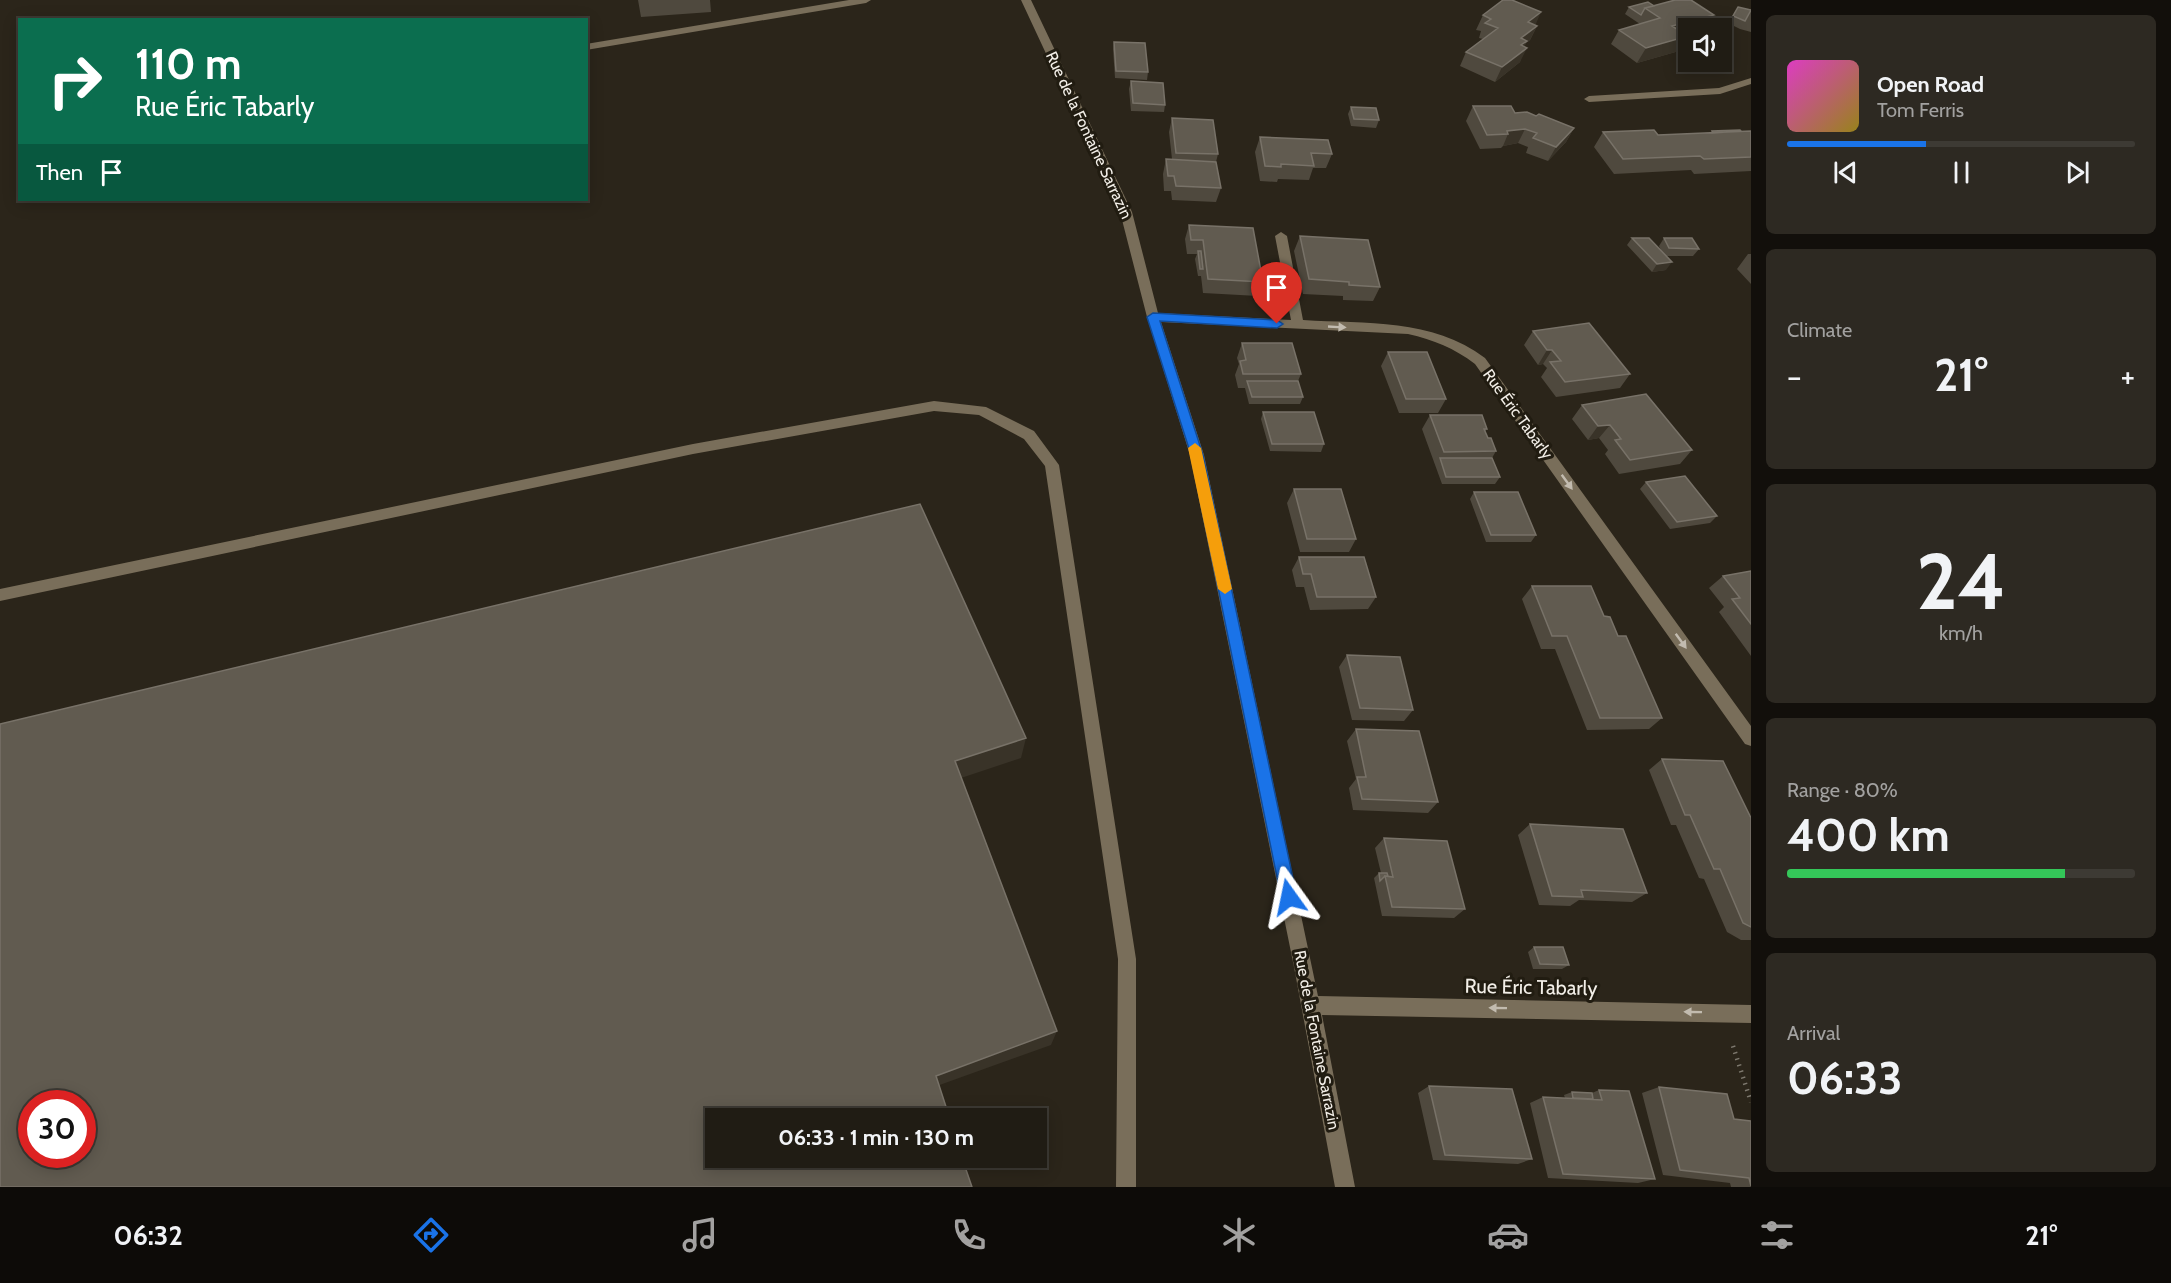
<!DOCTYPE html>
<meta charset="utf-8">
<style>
body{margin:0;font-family:Cabin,sans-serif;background:#2d2922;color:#f1f3f6;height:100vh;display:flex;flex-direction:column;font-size:22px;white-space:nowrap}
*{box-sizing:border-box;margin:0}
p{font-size:20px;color:#a2a1a0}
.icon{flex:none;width:33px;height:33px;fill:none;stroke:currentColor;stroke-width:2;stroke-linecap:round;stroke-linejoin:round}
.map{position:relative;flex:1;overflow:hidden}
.side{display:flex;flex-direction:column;gap:15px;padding:15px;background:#120f0b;width:420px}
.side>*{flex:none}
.banner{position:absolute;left:18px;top:18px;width:570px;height:183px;border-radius:0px;box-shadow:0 3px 15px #0003,0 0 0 2px #3d3a34;background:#0b6e4f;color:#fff;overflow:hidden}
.controls{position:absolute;left:1678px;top:18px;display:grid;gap:12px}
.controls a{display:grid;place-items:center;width:54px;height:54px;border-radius:0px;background:#201c14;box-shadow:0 3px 15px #0003,0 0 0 2px #3d3a34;font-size:30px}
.speed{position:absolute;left:18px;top:1090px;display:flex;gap:12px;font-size:30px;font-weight:700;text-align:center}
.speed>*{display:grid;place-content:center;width:78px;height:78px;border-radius:50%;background:#201c14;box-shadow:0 3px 15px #0003,0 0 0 2px #3d3a34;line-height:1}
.speed .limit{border:9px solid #d22;background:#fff;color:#111}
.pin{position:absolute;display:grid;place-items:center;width:51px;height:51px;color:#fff;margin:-62px -26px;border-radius:50% 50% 50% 0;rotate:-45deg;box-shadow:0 0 6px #0007}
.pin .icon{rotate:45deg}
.me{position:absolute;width:66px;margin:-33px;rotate:348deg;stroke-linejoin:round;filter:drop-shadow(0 0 4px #0008)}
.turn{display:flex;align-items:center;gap:21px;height:126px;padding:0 18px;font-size:27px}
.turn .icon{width:78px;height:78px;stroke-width:2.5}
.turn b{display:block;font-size:42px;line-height:51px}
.then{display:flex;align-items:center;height:57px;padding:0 18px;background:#0003;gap:12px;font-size:22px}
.big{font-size:45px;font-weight:800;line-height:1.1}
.side .card{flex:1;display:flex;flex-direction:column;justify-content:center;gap:9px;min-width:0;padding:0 21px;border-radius:9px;background:#2d2922}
.side .dial{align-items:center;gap:0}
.dial b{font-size:78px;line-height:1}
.song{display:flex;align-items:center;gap:18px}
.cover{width:72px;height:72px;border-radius:9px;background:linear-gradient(135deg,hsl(310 70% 55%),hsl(50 70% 35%))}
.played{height:6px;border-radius:3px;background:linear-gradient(90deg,#1a73e8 40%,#3d3a34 40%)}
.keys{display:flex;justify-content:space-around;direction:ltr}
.heat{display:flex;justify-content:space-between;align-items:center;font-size:33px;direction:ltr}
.charge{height:9px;border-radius:4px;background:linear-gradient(90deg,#34c759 80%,#3d3a34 0)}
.trip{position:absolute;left:705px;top:1108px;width:342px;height:60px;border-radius:0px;background:#201c14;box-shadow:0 3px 15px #0003,0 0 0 2px #3d3a34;font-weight:800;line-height:60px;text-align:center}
.menu{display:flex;height:96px;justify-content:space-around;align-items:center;background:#0d0b08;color:#a2a1a0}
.menu .icon{width:42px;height:42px}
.menu .current{color:#1a73e8}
.menu b{font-size:27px;color:#f1f3f6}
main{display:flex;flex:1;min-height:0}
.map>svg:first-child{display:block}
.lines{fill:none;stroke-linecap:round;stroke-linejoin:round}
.path{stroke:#7d786e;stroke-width:4.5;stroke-dasharray:1.5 5;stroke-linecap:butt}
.minor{fill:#796e5a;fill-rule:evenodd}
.wall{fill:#4f493e}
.shaded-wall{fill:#393328}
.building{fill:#615b50;stroke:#787268;stroke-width:1.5;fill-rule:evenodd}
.oneway{fill:#c2bbaf}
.route{fill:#1a73e8;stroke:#114b97;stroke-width:1.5}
.slow{fill:#f59e0b}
.labels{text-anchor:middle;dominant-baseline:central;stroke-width:6;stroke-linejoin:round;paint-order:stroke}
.street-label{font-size:16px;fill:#f3efe8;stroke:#211c11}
.near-street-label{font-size:20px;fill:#f3efe8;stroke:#211c11}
</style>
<main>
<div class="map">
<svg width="1751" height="1187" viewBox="0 0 1751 1187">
<rect width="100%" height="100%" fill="#2b251a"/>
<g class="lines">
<path class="path" d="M 1733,1046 L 1751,1102"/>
<path class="minor" d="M 849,0 L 871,0 L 866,3 L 586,50 L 586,44 Z
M 1021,0 L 1031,0 L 1132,212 L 1158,313 L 1291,320 L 1275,236 L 1281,232 L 1287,236 L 1303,320 C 1366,324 1432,318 1485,358 L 1751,726 L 1751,746 L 1745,744 L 1475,364 C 1454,348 1434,340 1408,334 L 1161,322 L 1204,455 L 1318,996 L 1751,1005 L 1751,1023 L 1322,1015 L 1355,1187 L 1335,1187 L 1294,967 L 1190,455 L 1147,317 L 1120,212 Z
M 1751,78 L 1751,84 L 1720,94 L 1589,102 L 1584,99 L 1589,96 L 1719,88 Z
M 934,401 L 986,407 L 1034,431 L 1059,465 L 1136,959 L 1136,1187 L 1116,1187 L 1118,959 L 1045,466 L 1024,439 L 979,415 L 934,411 L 693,454 L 0,601 L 0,589 L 693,444 Z"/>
</g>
<path class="wall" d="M 638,0 L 710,0 L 711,12 L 641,17 Z
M 1654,6 L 1714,15 L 1705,28 L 1689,28 L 1689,33 L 1685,35 L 1679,51 L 1637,63 L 1611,44 L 1619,30 L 1640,24 L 1625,14 L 1629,7 Z
M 1738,7 L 1750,10 L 1751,9 L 1751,32 L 1740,29 L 1728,23 Z
M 1483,15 L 1537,26 L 1530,40 L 1526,43 L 1524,47 L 1520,62 L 1495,82 L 1460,66 L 1466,52 L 1483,39 L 1479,38 L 1481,31 L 1476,30 Z
M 1114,42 L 1148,72 L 1147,80 L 1115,78 L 1113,49 Z
M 1131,81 L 1165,105 L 1164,112 L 1131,111 L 1129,89 Z
M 1473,106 L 1515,113 L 1574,128 L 1566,142 L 1548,161 L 1526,153 L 1528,147 L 1518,143 L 1503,146 L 1501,148 L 1480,149 L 1466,121 Z
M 1351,107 L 1379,120 L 1376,128 L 1351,126 L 1348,114 Z
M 1172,118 L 1218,154 L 1216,162 L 1221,188 L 1216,202 L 1172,200 L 1171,191 L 1164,191 L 1163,174 L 1166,159 L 1172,159 L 1169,132 Z
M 1712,131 L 1751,131 L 1751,171 L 1694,174 L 1691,170 L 1614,174 L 1594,147 L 1603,132 L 1658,135 L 1711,133 Z
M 1260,137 L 1332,154 L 1326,168 L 1313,168 L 1309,180 L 1278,179 L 1277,182 L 1260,181 L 1255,152 Z
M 1189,225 L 1263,282 L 1258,296 L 1203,293 L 1201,276 L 1198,276 L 1195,259 L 1197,254 L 1187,254 L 1185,239 Z
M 1300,236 L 1380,287 L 1373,301 L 1343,300 L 1343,296 L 1303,294 L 1294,251 Z
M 1632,238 L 1662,252 L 1659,246 L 1664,238 L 1699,249 L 1693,256 L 1666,256 L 1666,270 L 1652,272 L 1627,245 Z
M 1748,254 L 1751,254 L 1751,284 L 1737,269 Z
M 1533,331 L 1630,374 L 1620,388 L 1556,397 L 1541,377 L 1547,368 L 1543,364 L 1538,365 L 1524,345 Z
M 1242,343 L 1301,374 L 1298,381 L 1303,397 L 1300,404 L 1249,404 L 1245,388 L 1238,388 L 1235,375 L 1239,364 L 1237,358 Z
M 1388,352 L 1446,399 L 1438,413 L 1399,413 L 1381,366 Z
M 1582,405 L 1692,450 L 1680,464 L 1619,474 L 1605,454 L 1608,450 L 1599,438 L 1588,440 L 1572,419 Z
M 1263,412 L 1324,444 L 1321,452 L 1270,451 L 1261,419 Z
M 1430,415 L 1487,429 L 1485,432 L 1488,438 L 1496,451 L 1492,458 L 1500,477 L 1495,484 L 1442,484 L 1422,429 Z
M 1646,482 L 1717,516 L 1710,523 L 1670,529 L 1640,489 Z
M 1294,489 L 1356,539 L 1349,552 L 1300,552 L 1287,503 Z
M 1474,492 L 1536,535 L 1531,542 L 1486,542 L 1470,499 Z
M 1299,557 L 1376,597 L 1368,609 L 1310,610 L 1304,587 L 1296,587 L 1292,570 Z
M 1751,571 L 1751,656 L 1719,612 L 1724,607 L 1709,588 L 1723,576 Z
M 1532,586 L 1604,616 L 1618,636 L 1662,718 L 1649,729 L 1587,730 L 1555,649 L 1541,649 L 1522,599 Z
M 1347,655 L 1413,710 L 1404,721 L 1352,720 L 1339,667 Z
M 1356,729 L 1438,802 L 1428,813 L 1353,810 L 1349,788 L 1356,779 L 1347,741 Z
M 1662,759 L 1751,818 L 1751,940 L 1741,940 L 1727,932 L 1704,879 L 1699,878 L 1676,825 L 1671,825 L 1649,770 Z
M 1530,824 L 1647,893 L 1632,902 L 1579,900 L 1570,906 L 1539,905 L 1518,835 Z
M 1384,838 L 1465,909 L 1454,918 L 1382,916 L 1374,878 L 1379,873 L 1381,873 L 1375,848 Z
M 1534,947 L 1569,965 L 1562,969 L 1533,969 L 1528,952 Z
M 1429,1086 L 1532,1159 L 1518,1164 L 1433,1160 L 1418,1093 Z
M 1659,1087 L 1734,1119 L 1751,1187 L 1731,1187 L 1730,1183 L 1663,1175 L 1642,1093 Z
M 1599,1090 L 1655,1179 L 1638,1183 L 1548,1178 L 1530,1103 L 1543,1097 L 1565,1098 L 1564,1095 L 1572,1092 L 1592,1093 Z"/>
<path class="shaded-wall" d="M 1541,12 L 1535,26 L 1528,22 Z
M 1714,15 L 1705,28 L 1689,28 L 1689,33 L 1664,40 L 1672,26 Z
M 1537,26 L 1530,40 L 1526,43 L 1522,52 L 1527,48 L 1520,62 L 1495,82 L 1502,67 L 1521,38 Z
M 1688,36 L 1679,51 L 1637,63 L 1646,48 Z
M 1574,128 L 1566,142 L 1548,161 L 1556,147 Z
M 1525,129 L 1518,143 L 1503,146 L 1508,134 L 1507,131 Z
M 1672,262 L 1666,270 L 1652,272 L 1657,264 Z
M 1547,350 L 1552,350 L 1543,364 L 1538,365 Z
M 1610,425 L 1599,438 L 1588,440 L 1598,426 Z
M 1026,738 L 1021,758 L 952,781 L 955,761 Z
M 1057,1031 L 1051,1045 L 934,1087 L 936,1076 Z"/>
<path class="building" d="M 1503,0 L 1512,0 L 1541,12 L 1528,22 L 1537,26 L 1521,38 L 1527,41 L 1521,45 L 1527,48 L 1502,67 L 1466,52 L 1498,28 L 1485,23 L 1491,19 L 1483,15 Z
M 1675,0 L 1691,0 L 1714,15 L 1672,26 L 1688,36 L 1646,48 L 1619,30 L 1660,18 L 1645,8 Z
M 1648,2 L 1654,6 L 1645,8 L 1641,15 L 1629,7 Z
M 1738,7 L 1751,10 L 1745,21 L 1733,16 Z
M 1114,42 L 1145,43 L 1148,72 L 1116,71 Z
M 1131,81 L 1163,83 L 1165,105 L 1133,103 Z
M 1473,106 L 1511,106 L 1515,113 L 1527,112 L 1536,116 L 1539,114 L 1574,128 L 1556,147 L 1533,138 L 1537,133 L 1525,129 L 1507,131 L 1508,134 L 1487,135 Z
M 1351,107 L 1376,108 L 1379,120 L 1354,119 Z
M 1172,118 L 1213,120 L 1218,154 L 1176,153 Z
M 1654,130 L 1658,135 L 1751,131 L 1751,157 L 1704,159 L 1700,156 L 1623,159 L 1603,132 Z
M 1740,130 L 1741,131 L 1713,133 L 1712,131 Z
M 1260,137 L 1328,140 L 1332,154 L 1311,153 L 1314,166 L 1281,164 L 1281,167 L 1265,166 Z
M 1166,159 L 1216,162 L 1221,188 L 1176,186 L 1174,176 L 1168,176 Z
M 1189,225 L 1253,228 L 1263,282 L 1208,279 L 1203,240 L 1191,240 Z
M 1300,236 L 1368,240 L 1380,287 L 1349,285 L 1349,282 L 1309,279 Z
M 1632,238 L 1649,238 L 1672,262 L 1657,264 Z
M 1664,238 L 1692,238 L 1699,249 L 1669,248 Z
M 1198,251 L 1201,251 L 1203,269 L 1200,269 Z
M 1589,323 L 1630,374 L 1565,382 L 1550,362 L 1561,361 L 1552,350 L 1547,350 L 1533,331 Z
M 1242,343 L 1292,343 L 1301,374 L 1243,374 L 1240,361 L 1246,360 Z
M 1388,352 L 1427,352 L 1446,399 L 1406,399 Z
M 1247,381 L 1298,381 L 1303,397 L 1252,397 Z
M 1646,394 L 1692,450 L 1630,460 L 1615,440 L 1621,439 L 1610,425 L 1598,426 L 1582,405 Z
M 1263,412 L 1314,412 L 1324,444 L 1272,444 Z
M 1430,415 L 1482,415 L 1487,429 L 1484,429 L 1488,438 L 1491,438 L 1496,451 L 1444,452 Z
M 1440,458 L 1492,458 L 1500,477 L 1446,477 Z
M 1685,476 L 1717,516 L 1677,522 L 1646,482 Z
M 1294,489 L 1341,489 L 1356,539 L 1307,539 Z
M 1474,492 L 1518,492 L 1536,535 L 1491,535 Z
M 920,504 L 1026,738 L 955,761 L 1057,1031 L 936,1076 L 950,1119 L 716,1119 L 716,1158 L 962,1158 L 972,1187 L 0,1187 L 0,724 ZM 32,1104 L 82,1104 L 82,1155 L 32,1155 Z
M 1299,557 L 1364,557 L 1376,597 L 1317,597 L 1311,574 L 1303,574 Z
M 1751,571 L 1751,624 L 1732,599 L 1740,598 L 1723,576 Z
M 1532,586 L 1591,586 L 1604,616 L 1610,617 L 1618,636 L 1626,636 L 1662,718 L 1600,718 L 1567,636 L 1552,636 Z
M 1347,655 L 1400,657 L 1413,710 L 1360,708 Z
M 1356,729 L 1419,731 L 1438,802 L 1362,799 L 1357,777 L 1366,777 Z
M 1662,759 L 1723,761 L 1751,818 L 1751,927 L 1743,923 L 1720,869 L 1714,869 L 1690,815 L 1685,815 Z
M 1530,824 L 1623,829 L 1647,893 L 1581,890 L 1583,897 L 1552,896 Z
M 1384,838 L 1447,841 L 1465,909 L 1392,907 L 1385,876 L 1393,877 Z
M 1379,873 L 1387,873 L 1388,876 L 1385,876 L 1380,881 Z
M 1534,947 L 1563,947 L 1569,965 L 1540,964 Z
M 1429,1086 L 1512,1089 L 1532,1159 L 1445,1155 Z
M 1659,1087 L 1727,1094 L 1734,1119 L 1751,1121 L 1751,1186 L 1749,1178 L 1680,1170 Z
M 1599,1090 L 1629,1091 L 1655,1179 L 1563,1174 L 1543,1097 L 1602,1100 Z
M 1572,1092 L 1592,1093 L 1593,1099 L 1573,1098 Z"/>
<defs><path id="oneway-solid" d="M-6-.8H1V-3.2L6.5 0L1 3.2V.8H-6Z" transform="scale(1.5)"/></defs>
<g class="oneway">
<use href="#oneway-solid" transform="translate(1337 327) rotate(3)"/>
<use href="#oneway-solid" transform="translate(1567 482) rotate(54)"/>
<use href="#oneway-solid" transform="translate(1681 641) rotate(54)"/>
<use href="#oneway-solid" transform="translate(1498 1008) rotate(-179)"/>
<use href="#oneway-solid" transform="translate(1693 1012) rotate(-179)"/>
</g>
<path class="route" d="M 1153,313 L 1277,320 L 1283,324 L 1277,328 L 1160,321 L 1203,455 L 1297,897 L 1295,903 L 1289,905 L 1283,903 L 1281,897 L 1191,455 L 1147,317 Z"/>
<path class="slow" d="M 1195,443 L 1201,448 L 1232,589 L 1225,594 L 1218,589 L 1188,448 Z"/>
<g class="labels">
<g class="street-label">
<text transform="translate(1089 135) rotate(65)">Rue de la Fontaine Sarrazin</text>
<text transform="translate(1518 414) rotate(54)">Rue Éric Tabarly</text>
<text transform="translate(1317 1040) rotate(79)">Rue de la Fontaine Sarrazin</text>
</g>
<g class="near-street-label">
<text transform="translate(1531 987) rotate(1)">Rue Éric Tabarly</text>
</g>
</g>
</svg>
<div class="controls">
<a><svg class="icon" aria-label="sound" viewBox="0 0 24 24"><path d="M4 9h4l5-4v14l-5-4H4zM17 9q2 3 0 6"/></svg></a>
</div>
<div class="speed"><div class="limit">30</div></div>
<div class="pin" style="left:1277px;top:324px;background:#d93025"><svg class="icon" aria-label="arrive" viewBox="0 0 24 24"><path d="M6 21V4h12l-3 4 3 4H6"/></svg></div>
<svg class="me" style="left:1289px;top:897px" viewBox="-20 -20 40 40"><path d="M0-17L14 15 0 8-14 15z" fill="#1a73e8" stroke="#fff" stroke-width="4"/></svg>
<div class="trip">06:33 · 1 min · 130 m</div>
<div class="banner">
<div class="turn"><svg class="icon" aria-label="right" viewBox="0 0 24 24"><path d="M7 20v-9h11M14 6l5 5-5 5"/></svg><div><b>110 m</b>Rue Éric Tabarly</div></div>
<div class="then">Then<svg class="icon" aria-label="arrive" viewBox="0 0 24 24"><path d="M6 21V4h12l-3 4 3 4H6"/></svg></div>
</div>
</div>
<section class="side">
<div class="card">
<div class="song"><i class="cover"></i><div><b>Open Road</b><p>Tom Ferris</p></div></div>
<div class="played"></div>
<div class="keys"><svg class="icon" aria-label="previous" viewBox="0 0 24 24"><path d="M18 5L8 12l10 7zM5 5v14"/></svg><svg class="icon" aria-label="pause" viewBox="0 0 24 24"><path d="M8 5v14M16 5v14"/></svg><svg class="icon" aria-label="next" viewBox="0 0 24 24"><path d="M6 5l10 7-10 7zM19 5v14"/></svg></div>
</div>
<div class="card"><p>Climate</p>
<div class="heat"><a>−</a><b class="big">21°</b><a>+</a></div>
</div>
<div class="card dial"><b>24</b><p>km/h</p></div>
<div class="card"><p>Range · 80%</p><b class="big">400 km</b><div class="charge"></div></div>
<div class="card"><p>Arrival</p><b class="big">06:33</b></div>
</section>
</main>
<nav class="menu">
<b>06:32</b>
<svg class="icon current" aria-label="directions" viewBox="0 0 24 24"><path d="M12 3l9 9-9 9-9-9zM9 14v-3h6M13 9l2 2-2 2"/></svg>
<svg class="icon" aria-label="music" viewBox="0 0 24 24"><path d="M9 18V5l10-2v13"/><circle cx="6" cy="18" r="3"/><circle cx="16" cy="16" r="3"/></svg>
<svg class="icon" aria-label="phone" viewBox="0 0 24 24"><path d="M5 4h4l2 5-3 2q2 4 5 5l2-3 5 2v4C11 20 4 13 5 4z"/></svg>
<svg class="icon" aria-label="climate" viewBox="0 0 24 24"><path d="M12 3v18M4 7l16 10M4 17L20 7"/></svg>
<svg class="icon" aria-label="car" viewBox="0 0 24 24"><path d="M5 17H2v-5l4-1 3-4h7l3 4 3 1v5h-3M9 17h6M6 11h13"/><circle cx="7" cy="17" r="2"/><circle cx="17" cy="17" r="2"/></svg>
<svg class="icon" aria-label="filters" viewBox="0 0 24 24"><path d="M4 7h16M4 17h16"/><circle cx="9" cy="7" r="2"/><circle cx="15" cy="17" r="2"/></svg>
<b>21°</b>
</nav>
